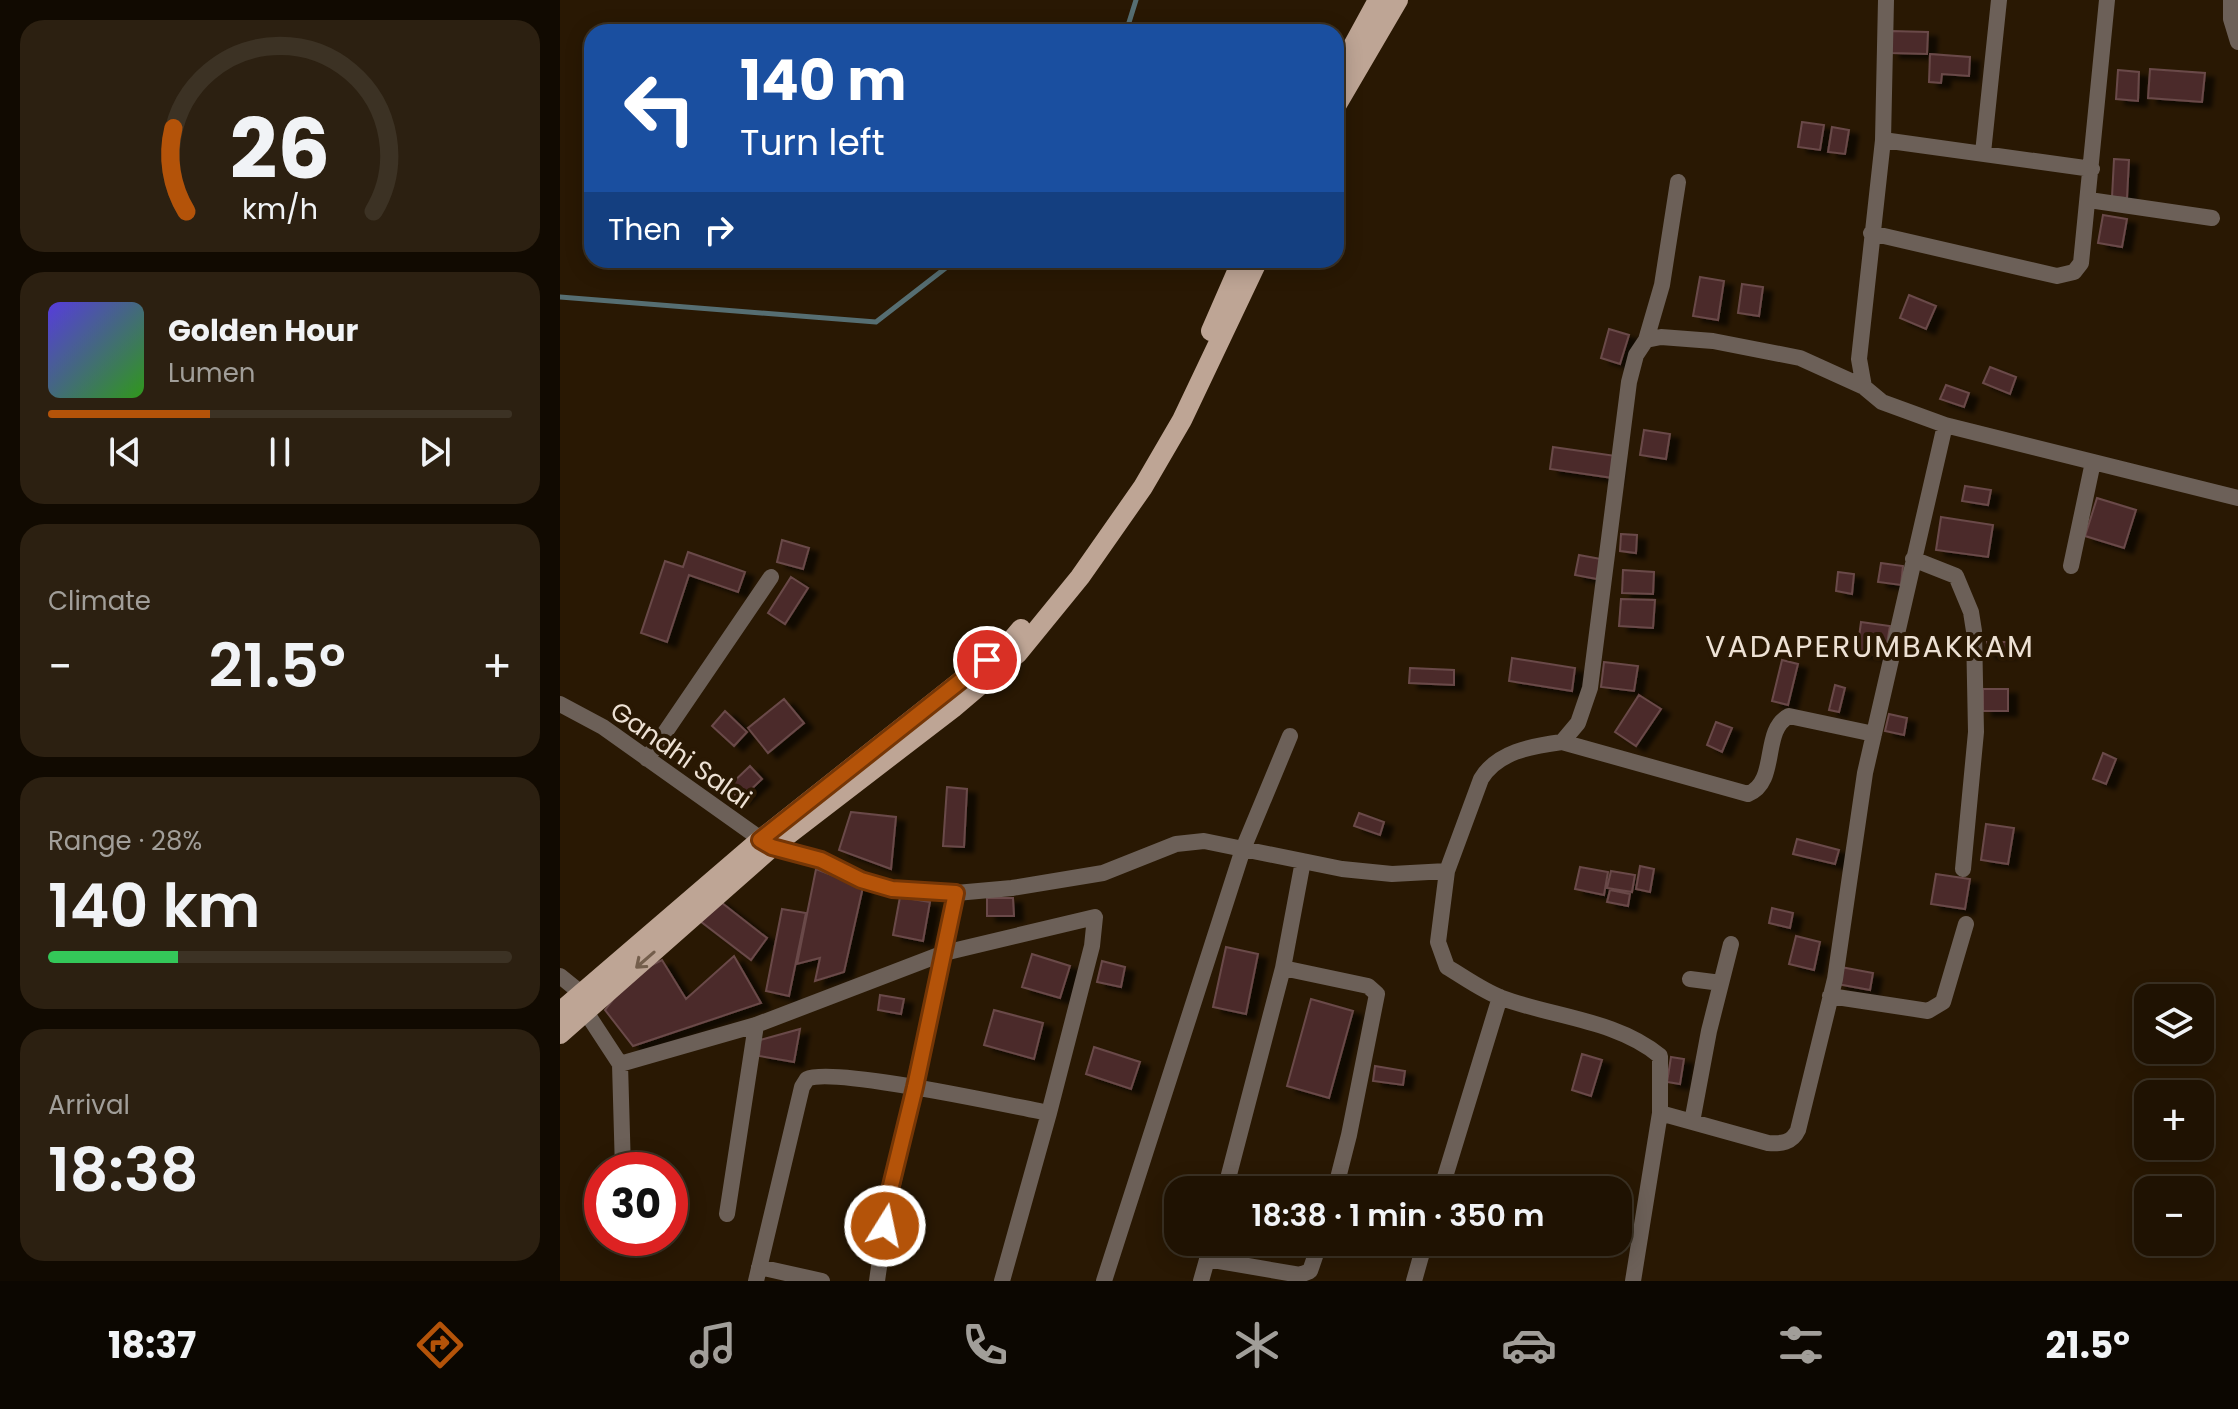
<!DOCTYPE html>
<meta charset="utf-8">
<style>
body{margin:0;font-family:Poppins,sans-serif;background:#2c2011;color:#f1f3f6;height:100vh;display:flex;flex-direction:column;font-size:30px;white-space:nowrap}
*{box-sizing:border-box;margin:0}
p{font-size:26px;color:#a19e99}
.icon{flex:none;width:44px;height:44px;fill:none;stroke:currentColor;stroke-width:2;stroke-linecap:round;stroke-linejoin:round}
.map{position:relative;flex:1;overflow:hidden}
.panel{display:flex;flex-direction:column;gap:20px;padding:20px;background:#110a01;width:560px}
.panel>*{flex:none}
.banner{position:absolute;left:24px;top:24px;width:760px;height:244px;border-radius:24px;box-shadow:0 4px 20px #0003,0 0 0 2px #3c3224;background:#1a4fa0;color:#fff;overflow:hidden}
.controls{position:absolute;left:1574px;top:984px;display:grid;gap:16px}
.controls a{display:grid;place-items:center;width:80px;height:80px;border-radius:16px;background:#1f1202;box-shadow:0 4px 20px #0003,0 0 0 2px #3c3224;font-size:40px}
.speed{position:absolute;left:24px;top:1152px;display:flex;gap:16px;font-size:40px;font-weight:700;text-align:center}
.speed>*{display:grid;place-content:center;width:104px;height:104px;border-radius:50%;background:#1f1202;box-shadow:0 4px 20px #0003,0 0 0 2px #3c3224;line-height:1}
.speed .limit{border:12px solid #d22;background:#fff;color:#111}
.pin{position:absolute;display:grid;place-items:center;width:68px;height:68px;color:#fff;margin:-34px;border:4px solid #fff;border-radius:50%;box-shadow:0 2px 8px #0007}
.me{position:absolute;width:88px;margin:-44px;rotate:10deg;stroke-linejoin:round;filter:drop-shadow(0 0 6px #0008)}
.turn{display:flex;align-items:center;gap:28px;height:168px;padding:0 24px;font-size:36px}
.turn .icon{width:104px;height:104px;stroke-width:2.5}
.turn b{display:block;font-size:56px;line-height:68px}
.then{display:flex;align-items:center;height:76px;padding:0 24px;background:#0003;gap:16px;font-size:30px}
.big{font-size:60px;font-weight:600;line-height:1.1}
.panel .card{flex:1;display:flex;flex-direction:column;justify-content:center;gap:12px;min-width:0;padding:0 28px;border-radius:24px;background:#2c2011}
.panel .dial{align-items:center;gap:0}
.dial svg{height:208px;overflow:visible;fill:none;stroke:#3c3224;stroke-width:7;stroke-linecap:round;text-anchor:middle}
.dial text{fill:#f1f3f6;stroke:none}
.song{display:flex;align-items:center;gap:24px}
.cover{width:96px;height:96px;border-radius:12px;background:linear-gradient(135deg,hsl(250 70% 55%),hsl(110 70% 35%))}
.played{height:8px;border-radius:4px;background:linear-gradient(90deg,#b45309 35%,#3c3224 35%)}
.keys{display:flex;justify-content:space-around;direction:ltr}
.heat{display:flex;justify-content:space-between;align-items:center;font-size:44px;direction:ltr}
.charge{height:12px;border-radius:6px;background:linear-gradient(90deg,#34c759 28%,#3c3224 0)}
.trip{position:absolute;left:604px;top:1176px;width:468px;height:80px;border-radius:24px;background:#1f1202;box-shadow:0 4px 20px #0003,0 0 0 2px #3c3224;font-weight:600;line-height:80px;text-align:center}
.menu{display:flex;height:128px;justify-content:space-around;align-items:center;background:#0c0701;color:#a19e99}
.menu .icon{width:56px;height:56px}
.menu .current{color:#b45309}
.menu b{font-size:36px;color:#f1f3f6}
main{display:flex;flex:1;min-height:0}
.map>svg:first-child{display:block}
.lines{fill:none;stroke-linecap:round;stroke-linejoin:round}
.stream{stroke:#566e72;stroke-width:5}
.building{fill:#4b2c2b;stroke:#6a4a49;stroke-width:2;filter:url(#shadow)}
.minor{stroke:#6c6058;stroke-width:16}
.major{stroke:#bea595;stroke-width:20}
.oneway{stroke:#745e4c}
.route-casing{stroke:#753606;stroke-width:20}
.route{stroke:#b45309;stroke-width:14}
.labels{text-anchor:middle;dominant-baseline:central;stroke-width:8;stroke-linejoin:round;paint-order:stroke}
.street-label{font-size:26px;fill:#ede1d4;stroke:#291803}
.quarter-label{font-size:30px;letter-spacing:2px;fill:#ede1d4;stroke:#291803}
</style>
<main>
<section class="panel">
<div class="card dial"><svg viewBox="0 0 100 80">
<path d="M14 69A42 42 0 1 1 86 69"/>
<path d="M14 69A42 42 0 0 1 9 37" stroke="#b45309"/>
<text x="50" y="56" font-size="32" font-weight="700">26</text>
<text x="50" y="72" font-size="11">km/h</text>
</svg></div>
<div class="card">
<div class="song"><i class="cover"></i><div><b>Golden Hour</b><p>Lumen</p></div></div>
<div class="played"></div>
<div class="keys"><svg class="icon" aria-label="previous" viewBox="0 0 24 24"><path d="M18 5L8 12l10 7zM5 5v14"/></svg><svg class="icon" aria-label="pause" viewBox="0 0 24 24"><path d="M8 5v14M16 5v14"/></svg><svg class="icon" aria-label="next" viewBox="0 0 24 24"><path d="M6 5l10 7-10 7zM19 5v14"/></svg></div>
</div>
<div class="card"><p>Climate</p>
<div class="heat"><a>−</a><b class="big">21.5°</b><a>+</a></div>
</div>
<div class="card"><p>Range · 28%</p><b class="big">140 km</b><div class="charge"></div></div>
<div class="card"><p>Arrival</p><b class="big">18:38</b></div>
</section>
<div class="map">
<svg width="1678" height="1281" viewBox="0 0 1678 1281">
<defs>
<filter id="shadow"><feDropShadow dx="9" dy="5" stdDeviation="2" flood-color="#0009"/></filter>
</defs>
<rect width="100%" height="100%" fill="#291803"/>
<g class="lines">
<path class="stream" d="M 566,32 L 576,0
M 0,297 L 316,322 L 396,260"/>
</g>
<path class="building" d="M 1331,31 L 1368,32 L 1367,54 L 1331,53 Z
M 1370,54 L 1410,57 L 1409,76 L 1382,74 L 1381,83 L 1369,82 Z
M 1590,69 L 1645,73 L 1642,102 L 1588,98 Z
M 1558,70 L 1579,72 L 1578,101 L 1556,99 Z
M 1242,122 L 1264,125 L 1260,150 L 1238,147 Z
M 1272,127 L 1289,130 L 1285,154 L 1268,152 Z
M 1554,159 L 1569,160 L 1567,198 L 1552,197 Z
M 1543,215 L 1567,219 L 1562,247 L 1538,243 Z
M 1140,277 L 1164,281 L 1158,320 L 1133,316 Z
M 1182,284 L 1203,287 L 1199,316 L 1178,313 Z
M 1349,295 L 1376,306 L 1366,329 L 1340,318 Z
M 1049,329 L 1069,335 L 1060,364 L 1041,358 Z
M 1430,367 L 1456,377 L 1450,394 L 1423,383 Z
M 1386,385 L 1409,393 L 1404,407 L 1380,399 Z
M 1084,430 L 1110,434 L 1106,459 L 1080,455 Z
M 993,447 L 1056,456 L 1053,478 L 990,469 Z
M 1405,486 L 1431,490 L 1428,505 L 1402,501 Z
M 1537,498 L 1576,510 L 1564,548 L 1525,536 Z
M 1381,517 L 1433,525 L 1428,557 L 1376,550 Z
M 1061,534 L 1077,535 L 1076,553 L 1060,551 Z
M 222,540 L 249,548 L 243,569 L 217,562 Z
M 128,552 L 185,572 L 178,592 L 129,575 L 107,642 L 81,633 L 105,561 L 123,567 Z
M 1019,555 L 1041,559 L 1037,579 L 1015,575 Z
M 1321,563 L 1343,566 L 1341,585 L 1318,582 Z
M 1063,570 L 1094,572 L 1093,594 L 1062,593 Z
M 1278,572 L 1294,574 L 1292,594 L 1276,591 Z
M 231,577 L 248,588 L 225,624 L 208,613 Z
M 1061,599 L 1095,600 L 1093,628 L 1059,626 Z
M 1301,622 L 1330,626 L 1325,656 L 1297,652 Z
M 1427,642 L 1449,642 L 1449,653 L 1427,653 Z
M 952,658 L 1015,668 L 1012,691 L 949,681 Z
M 1222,660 L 1238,664 L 1228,705 L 1212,701 Z
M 1044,662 L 1078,666 L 1074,691 L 1041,687 Z
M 850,668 L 894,670 L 894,685 L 849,683 Z
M 1275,685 L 1285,688 L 1279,712 L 1269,710 Z
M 1423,689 L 1448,689 L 1448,711 L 1423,711 Z
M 1079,695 L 1101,709 L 1076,746 L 1055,732 Z
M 224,699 L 244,723 L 208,753 L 188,728 Z
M 165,711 L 187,732 L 174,746 L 152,726 Z
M 1329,714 L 1347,718 L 1344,735 L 1325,731 Z
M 1156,722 L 1172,728 L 1162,752 L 1147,745 Z
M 1543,753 L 1556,759 L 1546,784 L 1533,779 Z
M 190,766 L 202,779 L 180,800 L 168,787 Z
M 387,787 L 407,789 L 404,847 L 383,846 Z
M 291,812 L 336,817 L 331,869 L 279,850 Z
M 799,813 L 824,822 L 820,835 L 794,826 Z
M 1426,824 L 1454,828 L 1448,864 L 1421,860 Z
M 1237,839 L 1279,850 L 1275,864 L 1233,854 Z
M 1080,866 L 1094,869 L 1090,892 L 1076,889 Z
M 1020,867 L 1048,872 L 1044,895 L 1015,889 Z
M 256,869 L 303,887 L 284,972 L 255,981 L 260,958 L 237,964 Z
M 1051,871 L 1075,875 L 1072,892 L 1047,888 Z
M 1376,874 L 1410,879 L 1405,909 L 1371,904 Z
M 1050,890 L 1070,894 L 1068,906 L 1047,902 Z
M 340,897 L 370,902 L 363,941 L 333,935 Z
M 427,898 L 453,898 L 454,916 L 427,916 Z
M 157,899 L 207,938 L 191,960 L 140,921 Z
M 1212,908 L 1233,913 L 1230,928 L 1209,923 Z
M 222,909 L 246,913 L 229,996 L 206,991 Z
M 1236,936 L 1260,942 L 1254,970 L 1229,964 Z
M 666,947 L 698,954 L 686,1014 L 653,1007 Z
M 472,954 L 510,966 L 500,998 L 462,987 Z
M 174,956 L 201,1003 L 73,1046 L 45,1010 L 72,975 L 102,960 L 126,999 Z
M 542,961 L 565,967 L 561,987 L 537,982 Z
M 1281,967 L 1313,973 L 1310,990 L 1277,984 Z
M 320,995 L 344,999 L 341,1014 L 318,1010 Z
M 751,999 L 793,1011 L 769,1098 L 727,1086 Z
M 434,1010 L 483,1023 L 474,1059 L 424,1045 Z
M 240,1029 L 234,1062 L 199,1056 L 200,1040 Z
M 534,1047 L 580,1062 L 571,1089 L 526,1074 Z
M 1022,1054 L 1042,1060 L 1031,1096 L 1012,1090 Z
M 1111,1057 L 1124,1059 L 1120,1084 L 1107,1082 Z
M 815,1066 L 845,1071 L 843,1085 L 813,1081 Z"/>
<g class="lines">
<path class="minor" d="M 1326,0 L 1323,140 L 1299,359 L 1304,387 L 1322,402 L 1385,425 L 1678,498
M 1671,0 L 1671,19 L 1678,42
M 1323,140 L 1532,169
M 1423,153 L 1439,0
M 1529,200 L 1652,218
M 1311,233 L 1497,276 L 1514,272 L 1521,263 L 1547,0
M 1086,340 L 1102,285 L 1118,182
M 1353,559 L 1396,576 L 1411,612 L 1414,631 L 1416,732 L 1403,869
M 1511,566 L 1533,462
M 0,704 L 43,727 L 212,847 L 261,860 L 301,880 L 332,889 L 396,893 L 452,888 L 543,873 L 616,844 L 644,841 L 782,869 L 832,874 L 887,871
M 1002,742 L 1188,794 C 1219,782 1201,730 1229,716 L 1314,734
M 87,759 L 211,577
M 723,968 L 808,986 L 817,994 L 789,1135 L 775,1190
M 0,976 L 21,993
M 1130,979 L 1161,983
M 1270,996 L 1368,1011 L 1383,1002 L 1406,924
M 26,1012 L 60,1064 L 63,1170
M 60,1064 L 196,1025 L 384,953 L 535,917 L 532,946 L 489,1113 L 442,1281
M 1100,1113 L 1208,1143 C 1221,1144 1232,1143 1238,1130 L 1275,979 L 1305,773 L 1385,425
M 1132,1122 L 1149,1031 L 1171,944
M 665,1190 L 723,968 L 743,861
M 881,1190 L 940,997
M 167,1214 L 196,1025
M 647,1259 L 740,1275 L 750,1271 L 760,1242
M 199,1267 L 262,1281
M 196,1281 L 242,1087 L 247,1079 C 272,1066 451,1106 489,1113
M 317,1281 C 335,1150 370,1022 396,893
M 544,1281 L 683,849 L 730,736
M 641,1281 L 652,1242
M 854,1281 L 865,1242
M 1073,1281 L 1100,1113 L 1100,1056 C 1057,1020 993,1017 942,998 C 923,991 904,977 887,967 L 878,942 L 887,871 L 921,779 C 937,752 971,746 1002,742 L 1018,723 L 1030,688 L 1069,382 L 1076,355 L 1086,340 L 1101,337 L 1153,341 L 1240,358 L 1304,387"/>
<path class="major" d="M 776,77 L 818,0
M 776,106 L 838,0
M 651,331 L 682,260
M 0,1012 L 200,840 L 450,642 L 461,629
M 0,1034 L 212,847 L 393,708 L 458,653 L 520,577 L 583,487 L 622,420 L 698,260"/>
</g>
<defs><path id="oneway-shaft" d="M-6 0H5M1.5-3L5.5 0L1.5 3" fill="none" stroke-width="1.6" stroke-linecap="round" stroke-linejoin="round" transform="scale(2)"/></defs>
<use class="oneway" href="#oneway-shaft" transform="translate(85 960) rotate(139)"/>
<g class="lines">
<g class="route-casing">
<path id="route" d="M 325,1226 L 328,1198 L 355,1087 L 396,893 L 332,889 L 301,880 L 261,860 L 212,847 L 200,840 L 427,660"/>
</g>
<use href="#route" class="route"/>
</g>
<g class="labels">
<g class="street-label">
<text transform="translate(121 755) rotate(35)">Gandhi Salai</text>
</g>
<g class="quarter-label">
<text x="1310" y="646">VADAPERUMBAKKAM</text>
</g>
</g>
</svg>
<div class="controls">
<a><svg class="icon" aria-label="layers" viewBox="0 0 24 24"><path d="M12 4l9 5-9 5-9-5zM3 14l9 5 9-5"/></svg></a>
<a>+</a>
<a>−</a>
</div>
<div class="speed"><div class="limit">30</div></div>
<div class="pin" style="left:427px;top:660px;background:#d93025"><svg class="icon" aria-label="arrive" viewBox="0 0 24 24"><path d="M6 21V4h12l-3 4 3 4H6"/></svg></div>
<svg class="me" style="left:325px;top:1226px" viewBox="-20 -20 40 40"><circle r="17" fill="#b45309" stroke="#fff" stroke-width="3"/><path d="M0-11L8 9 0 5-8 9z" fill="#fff"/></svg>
<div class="trip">18:38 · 1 min · 350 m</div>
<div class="banner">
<div class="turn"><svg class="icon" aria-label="left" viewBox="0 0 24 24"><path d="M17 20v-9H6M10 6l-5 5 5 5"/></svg><div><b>140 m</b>Turn left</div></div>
<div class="then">Then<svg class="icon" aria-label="right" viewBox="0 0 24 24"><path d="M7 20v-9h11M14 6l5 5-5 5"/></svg></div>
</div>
</div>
</main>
<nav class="menu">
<b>18:37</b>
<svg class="icon current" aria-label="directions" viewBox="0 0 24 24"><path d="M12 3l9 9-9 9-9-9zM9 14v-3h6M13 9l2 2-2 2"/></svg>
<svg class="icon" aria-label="music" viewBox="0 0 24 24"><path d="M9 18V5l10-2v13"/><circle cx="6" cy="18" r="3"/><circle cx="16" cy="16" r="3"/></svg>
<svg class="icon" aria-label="phone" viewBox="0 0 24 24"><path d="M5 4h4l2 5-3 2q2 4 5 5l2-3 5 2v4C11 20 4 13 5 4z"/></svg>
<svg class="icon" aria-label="climate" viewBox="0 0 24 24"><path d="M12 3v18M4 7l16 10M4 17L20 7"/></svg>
<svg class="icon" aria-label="car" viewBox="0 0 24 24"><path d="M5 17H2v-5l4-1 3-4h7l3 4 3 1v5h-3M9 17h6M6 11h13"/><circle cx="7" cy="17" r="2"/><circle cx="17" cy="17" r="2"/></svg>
<svg class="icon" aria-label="filters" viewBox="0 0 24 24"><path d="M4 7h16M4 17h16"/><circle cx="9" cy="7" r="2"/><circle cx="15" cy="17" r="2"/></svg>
<b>21.5°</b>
</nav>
